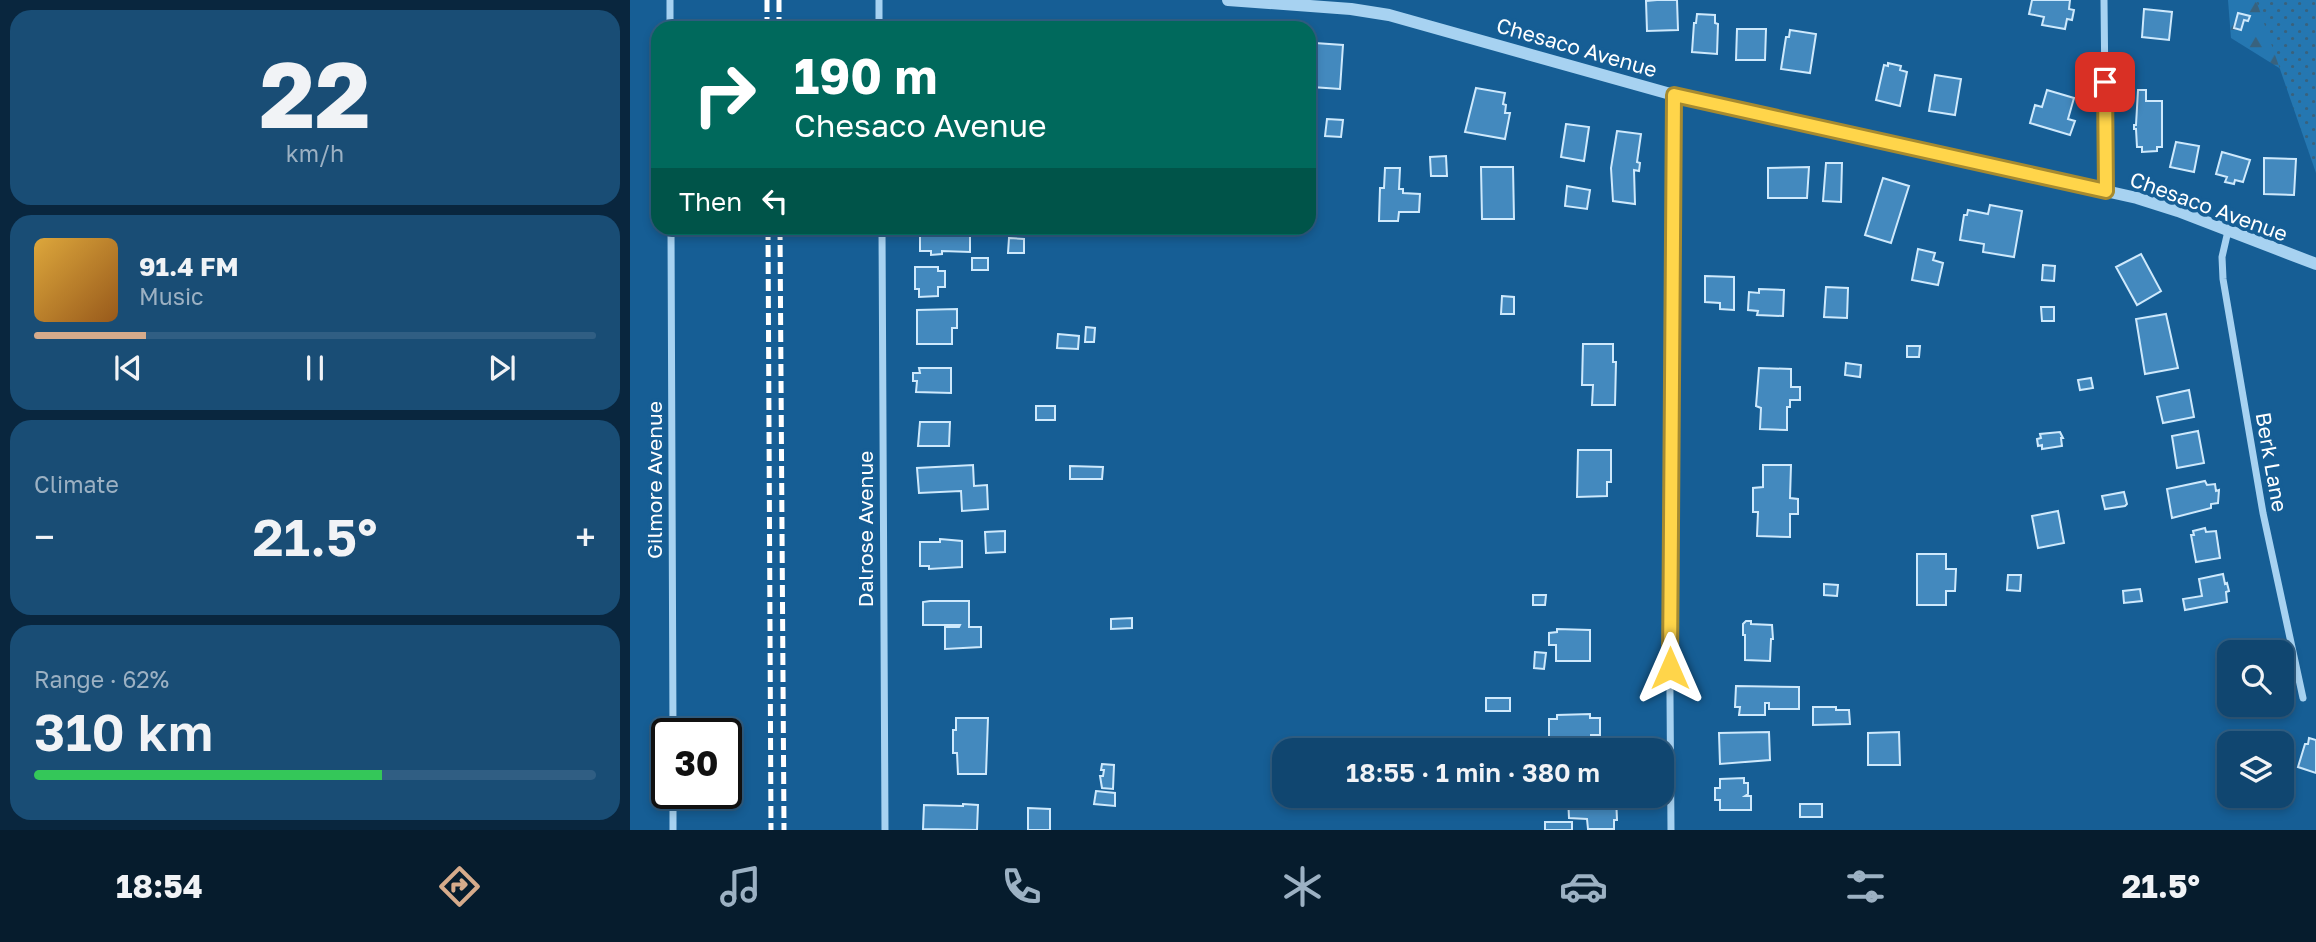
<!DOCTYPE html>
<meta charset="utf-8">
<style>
body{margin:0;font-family:"Golos Text",sans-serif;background:#194d75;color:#f1f3f6;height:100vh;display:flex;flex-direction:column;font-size:26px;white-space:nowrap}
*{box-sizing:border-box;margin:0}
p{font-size:23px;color:#9cb1c3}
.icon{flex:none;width:38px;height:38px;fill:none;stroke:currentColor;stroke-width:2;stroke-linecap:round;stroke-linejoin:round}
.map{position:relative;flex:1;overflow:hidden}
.side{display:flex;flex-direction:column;gap:10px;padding:10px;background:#09263e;width:630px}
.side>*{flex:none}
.banner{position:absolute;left:21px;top:21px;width:665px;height:214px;border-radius:21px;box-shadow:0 4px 10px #0003,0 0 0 2px #305e83;background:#00695c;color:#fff;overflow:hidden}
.tools{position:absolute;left:1587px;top:640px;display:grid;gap:14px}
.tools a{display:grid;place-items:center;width:77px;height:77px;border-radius:14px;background:#104670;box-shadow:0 4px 10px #0003,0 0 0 2px #305e83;font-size:35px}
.speed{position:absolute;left:21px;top:718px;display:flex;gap:14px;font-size:35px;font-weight:700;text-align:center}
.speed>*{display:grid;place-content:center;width:91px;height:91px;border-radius:50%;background:#104670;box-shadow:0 4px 10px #0003,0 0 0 2px #305e83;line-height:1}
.speed .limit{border:4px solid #111;border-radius:10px;background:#fff;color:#111}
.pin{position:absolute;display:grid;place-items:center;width:60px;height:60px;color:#fff;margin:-30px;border-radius:14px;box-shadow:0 4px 10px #0006}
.me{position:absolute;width:77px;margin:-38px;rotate:0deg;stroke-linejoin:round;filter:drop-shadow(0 0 5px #0008)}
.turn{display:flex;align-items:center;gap:24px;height:147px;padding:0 28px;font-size:32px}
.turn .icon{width:91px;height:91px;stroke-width:2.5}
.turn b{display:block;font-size:49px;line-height:60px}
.then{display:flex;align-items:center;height:66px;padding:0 28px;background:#0003;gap:14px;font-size:26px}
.big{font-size:52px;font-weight:600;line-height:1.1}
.side .tile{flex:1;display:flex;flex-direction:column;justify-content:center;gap:10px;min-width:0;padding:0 24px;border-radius:21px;background:#194d75}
.side .dial{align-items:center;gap:0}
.dial b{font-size:91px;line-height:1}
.song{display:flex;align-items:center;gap:21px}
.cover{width:84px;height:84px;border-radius:10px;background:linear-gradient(135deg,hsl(40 70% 55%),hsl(30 70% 35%))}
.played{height:7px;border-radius:4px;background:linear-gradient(90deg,#d6ab8b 20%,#305e83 20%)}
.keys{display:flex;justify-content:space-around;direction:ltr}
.heat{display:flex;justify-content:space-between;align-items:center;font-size:38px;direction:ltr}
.charge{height:10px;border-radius:5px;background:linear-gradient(90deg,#34c759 62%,#305e83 0)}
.trip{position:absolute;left:642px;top:738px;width:402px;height:70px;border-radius:21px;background:#104670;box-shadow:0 4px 10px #0003,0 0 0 2px #305e83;font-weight:600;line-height:70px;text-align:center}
.tab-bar{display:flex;height:112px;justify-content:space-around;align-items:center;background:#061c2d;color:#9cb1c3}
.tab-bar .icon{width:49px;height:49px}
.tab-bar .on{color:#d6ab8b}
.tab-bar b{font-size:32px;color:#f1f3f6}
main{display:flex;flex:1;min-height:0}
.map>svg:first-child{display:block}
.forest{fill:url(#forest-firs)}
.park{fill:url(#park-dots)}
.building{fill:#4389be;stroke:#cee9fc;stroke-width:2}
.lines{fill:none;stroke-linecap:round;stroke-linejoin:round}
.minor{stroke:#a7d2f1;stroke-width:7}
.tertiary{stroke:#a7d2f1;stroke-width:12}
.rail{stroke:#fff;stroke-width:5;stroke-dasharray:12 5;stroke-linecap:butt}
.route-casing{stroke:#a68a30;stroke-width:18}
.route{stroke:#ffd54a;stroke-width:12}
.labels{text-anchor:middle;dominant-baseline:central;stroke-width:7;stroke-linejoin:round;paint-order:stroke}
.street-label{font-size:21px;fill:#fff;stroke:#165e95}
</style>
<main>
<section class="side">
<div class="tile dial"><b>22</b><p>km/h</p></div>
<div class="tile">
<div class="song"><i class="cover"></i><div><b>91.4 FM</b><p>Music</p></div></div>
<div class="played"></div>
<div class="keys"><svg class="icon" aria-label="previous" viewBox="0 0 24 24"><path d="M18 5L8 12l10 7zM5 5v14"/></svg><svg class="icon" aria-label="pause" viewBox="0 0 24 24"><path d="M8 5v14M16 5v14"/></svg><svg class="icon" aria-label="next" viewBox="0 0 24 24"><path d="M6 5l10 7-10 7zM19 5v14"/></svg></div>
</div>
<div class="tile"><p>Climate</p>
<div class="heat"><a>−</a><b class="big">21.5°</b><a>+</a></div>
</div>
<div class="tile"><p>Range · 62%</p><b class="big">310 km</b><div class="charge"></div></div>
</section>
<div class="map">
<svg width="1686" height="830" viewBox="0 0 1686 830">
<defs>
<pattern id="forest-firs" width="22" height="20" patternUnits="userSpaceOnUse" patternTransform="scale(1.75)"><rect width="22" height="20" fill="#2577b1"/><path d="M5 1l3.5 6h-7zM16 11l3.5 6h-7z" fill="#38627e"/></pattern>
<pattern id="park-dots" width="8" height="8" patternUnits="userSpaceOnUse" patternTransform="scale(1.75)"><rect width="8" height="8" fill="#2577b1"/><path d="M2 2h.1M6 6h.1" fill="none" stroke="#38627e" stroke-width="1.8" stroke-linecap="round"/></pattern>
</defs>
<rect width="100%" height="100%" fill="#165e95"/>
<path class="forest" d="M 1598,0 L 1686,0 L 1686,91 L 1601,38 Z"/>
<path class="park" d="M 1626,0 L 1686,0 L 1686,173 Z"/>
<path class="building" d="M 1027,0 L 1047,0 L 1048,30 L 1017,31 L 1016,1 Z
M 1402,0 L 1440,0 L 1439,9 L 1444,10 L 1442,20 L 1437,19 L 1435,29 L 1412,25 L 1414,17 L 1399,14 Z
M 1514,9 L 1542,12 L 1539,40 L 1512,37 Z
M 1608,13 L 1620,16 L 1618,21 L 1614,20 L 1611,30 L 1604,28 Z
M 1067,14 L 1085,15 L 1085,23 L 1088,24 L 1087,54 L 1062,52 L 1064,23 L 1066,23 Z
M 1107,29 L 1136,29 L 1135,60 L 1106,60 Z
M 1160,30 L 1186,34 L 1180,73 L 1151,69 L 1156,37 L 1159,37 Z
M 685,43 L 713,45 L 710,89 L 682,87 Z
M 1258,63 L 1271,66 L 1270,70 L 1277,72 L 1270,106 L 1246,100 L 1254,65 L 1258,66 Z
M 1305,75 L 1331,79 L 1325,115 L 1299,111 Z
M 846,88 L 875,93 L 873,104 L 876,105 L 875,113 L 880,113 L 875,139 L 835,132 Z
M 1417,90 L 1444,98 L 1438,119 L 1445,121 L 1440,135 L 1400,123 L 1405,105 L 1412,107 Z
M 1508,90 L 1516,90 L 1516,101 L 1532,101 L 1532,147 L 1527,147 L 1527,151 L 1512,152 L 1512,147 L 1507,147 L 1506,129 L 1504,129 L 1504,125 L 1506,125 Z
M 697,119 L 713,120 L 711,137 L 695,136 Z
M 936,124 L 959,127 L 954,161 L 931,157 Z
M 987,131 L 1011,134 L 1007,162 L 1010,163 L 1009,171 L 1004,170 L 1005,204 L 983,201 L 981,168 Z
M 1546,142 L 1569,146 L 1564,172 L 1540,167 Z
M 1592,152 L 1620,160 L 1613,182 L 1605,180 L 1604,184 L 1595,182 L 1597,177 L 1586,174 Z
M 816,156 L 817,176 L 801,176 L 800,157 Z
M 1634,158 L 1666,159 L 1664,195 L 1634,194 Z
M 1196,163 L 1212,163 L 1211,202 L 1193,201 Z
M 851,167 L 883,167 L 884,219 L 852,219 Z
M 1179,167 L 1177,198 L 1138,198 L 1138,168 Z
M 755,168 L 770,168 L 769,189 L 773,189 L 773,193 L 790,194 L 789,212 L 769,212 L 768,221 L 749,221 L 750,188 L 754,188 Z
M 1253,178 L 1279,186 L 1261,243 L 1235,235 Z
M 937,186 L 960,190 L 957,209 L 935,206 Z
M 1360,205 L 1392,211 L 1384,257 L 1353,252 L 1354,244 L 1330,240 L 1334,215 L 1337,215 L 1338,210 L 1358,214 Z
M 290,228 L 340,228 L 340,252 L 312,251 L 312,254 L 301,255 L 301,251 L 290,251 Z
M 379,238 L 394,239 L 394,253 L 378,253 Z
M 1288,249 L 1305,253 L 1303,260 L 1313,263 L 1308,285 L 1282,280 Z
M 1511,254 L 1531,291 L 1507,305 L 1486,267 Z
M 342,258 L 358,258 L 358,270 L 342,270 Z
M 1413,265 L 1425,266 L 1424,281 L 1412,280 Z
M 285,267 L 308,267 L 308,271 L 315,271 L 315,287 L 308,287 L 308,296 L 289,297 L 289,289 L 285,289 Z
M 1075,276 L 1104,277 L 1104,310 L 1090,309 L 1090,303 L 1075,302 Z
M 1196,287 L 1218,288 L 1217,318 L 1194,317 Z
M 1129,289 L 1154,290 L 1153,316 L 1127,315 L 1128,311 L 1118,310 L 1119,292 L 1129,293 Z
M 872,296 L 884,297 L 884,314 L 871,314 Z
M 1411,307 L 1424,307 L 1424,321 L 1412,321 Z
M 327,309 L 327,328 L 322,328 L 322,344 L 287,344 L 287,310 Z
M 1536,314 L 1548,368 L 1515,374 L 1506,319 Z
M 456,327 L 465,328 L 464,342 L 455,342 Z
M 428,334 L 449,336 L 448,349 L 427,348 Z
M 953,344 L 983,344 L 983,362 L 986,362 L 985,405 L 962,405 L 963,385 L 952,385 Z
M 1277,346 L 1290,346 L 1289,357 L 1277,357 Z
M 1216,363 L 1231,365 L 1230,377 L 1215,375 Z
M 289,368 L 321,368 L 321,393 L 286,392 L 287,381 L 283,381 L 283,373 L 290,373 Z
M 1129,368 L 1161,369 L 1161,387 L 1170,387 L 1170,400 L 1160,400 L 1160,407 L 1157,407 L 1157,430 L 1130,429 L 1131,408 L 1126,406 Z
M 1461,378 L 1463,388 L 1450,390 L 1448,380 Z
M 1559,390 L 1564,417 L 1533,423 L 1527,397 Z
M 406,406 L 425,406 L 425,420 L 406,420 Z
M 290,422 L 320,422 L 319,446 L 288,446 Z
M 1568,431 L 1574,463 L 1547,468 L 1542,436 Z
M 1430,432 L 1433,438 L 1431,438 L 1432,446 L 1412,449 L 1412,445 L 1408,446 L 1407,439 L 1411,438 L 1410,434 Z
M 948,450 L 981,450 L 981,482 L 977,482 L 977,496 L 947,497 Z
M 343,465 L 344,486 L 357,485 L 358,509 L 332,511 L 331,491 L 289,493 L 287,468 Z
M 1133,465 L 1161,465 L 1160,498 L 1168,499 L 1168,514 L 1160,514 L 1160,537 L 1127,536 L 1128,512 L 1123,512 L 1123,488 L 1133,487 Z
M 440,466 L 473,467 L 472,479 L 440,479 Z
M 1575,481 L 1577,485 L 1585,484 L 1586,491 L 1589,490 L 1588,503 L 1581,504 L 1581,508 L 1542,518 L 1537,489 Z
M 1494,492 L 1497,504 L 1495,506 L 1475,509 L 1472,496 Z
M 1428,511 L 1434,543 L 1408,548 L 1402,516 Z
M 1575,528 L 1576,532 L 1586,531 L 1590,558 L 1566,562 L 1561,535 L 1564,535 L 1563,531 Z
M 375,531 L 375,552 L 356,553 L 355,532 Z
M 310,539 L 332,541 L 332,567 L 299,569 L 299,566 L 290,566 L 290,542 L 310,542 Z
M 1287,554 L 1316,554 L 1316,569 L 1326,569 L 1325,591 L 1316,591 L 1316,605 L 1287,605 Z
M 1593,574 L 1595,584 L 1597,583 L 1599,591 L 1596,592 L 1597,602 L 1555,610 L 1553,599 L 1572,596 L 1569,579 Z
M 1378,575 L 1391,575 L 1390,591 L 1377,590 Z
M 1194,584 L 1208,585 L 1207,596 L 1194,595 Z
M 1510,589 L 1512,601 L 1494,603 L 1493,591 Z
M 903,595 L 916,595 L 915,605 L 903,605 Z
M 300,601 L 339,601 L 339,627 L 351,627 L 351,647 L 315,649 L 315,627 L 329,627 L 330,625 L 293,625 L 293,602 Z
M 502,618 L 502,628 L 481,629 L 481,619 Z
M 1116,621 L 1121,621 L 1121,624 L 1142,625 L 1143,639 L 1141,639 L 1140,661 L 1115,660 L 1115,635 L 1113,635 L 1113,624 Z
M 927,629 L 960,630 L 960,661 L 926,661 L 926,645 L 919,645 L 919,633 L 927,632 Z
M 905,652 L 916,653 L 914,669 L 904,668 Z
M 1106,686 L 1169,687 L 1169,709 L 1139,709 L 1139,703 L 1135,703 L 1135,715 L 1109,715 L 1110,707 L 1105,707 Z
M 856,698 L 880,698 L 880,711 L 856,711 Z
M 1183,707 L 1206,707 L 1206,710 L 1219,710 L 1220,724 L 1183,725 Z
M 960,714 L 960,718 L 970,718 L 970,735 L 961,735 L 961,743 L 927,743 L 927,741 L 919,741 L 919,719 L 927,719 L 927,715 Z
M 326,718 L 358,718 L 356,774 L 328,774 L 327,753 L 323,753 L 323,730 L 326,730 Z
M 1139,732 L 1140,760 L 1090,764 L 1089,733 Z
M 1269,732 L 1270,765 L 1238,765 L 1238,733 Z
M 1679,738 L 1686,740 L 1686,773 L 1668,767 L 1675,744 L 1678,744 Z
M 472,764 L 484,765 L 483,789 L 472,788 L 470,776 L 473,776 L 474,770 L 471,770 Z
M 1114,778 L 1114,783 L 1118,783 L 1118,794 L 1115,796 L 1121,796 L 1121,810 L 1090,810 L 1090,800 L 1085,800 L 1085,788 L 1090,788 L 1090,779 Z
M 466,791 L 485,793 L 485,806 L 464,804 Z
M 827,796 L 861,796 L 861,802 L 827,802 Z
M 938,796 L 986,796 L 987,820 L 984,820 L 984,829 L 958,829 L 957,819 L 939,818 Z
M 333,804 L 348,805 L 347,830 L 293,829 L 294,805 L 333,806 Z
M 1170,804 L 1192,804 L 1192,817 L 1170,817 Z
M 398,808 L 420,809 L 420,830 L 398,830 Z
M 915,822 L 942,822 L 942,830 L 915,830 Z"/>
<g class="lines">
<path class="minor" d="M 40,0 L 40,28
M 249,0 L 249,28
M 1474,0 L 1476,191
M 41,228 L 43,733
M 252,228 L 255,830
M 1598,231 L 1592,257 L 1593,279 L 1633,513 L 1673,698
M 43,793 L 43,830
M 1041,830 L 1039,560 L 1044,95"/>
<path class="tertiary" d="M 598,0 L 721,9 L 759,15 L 1044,95 L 1507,198 L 1548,211 L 1686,264"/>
<path class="rail" d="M 137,0 L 137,28
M 149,0 L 149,28
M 138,228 L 141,830
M 150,228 L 154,830"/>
</g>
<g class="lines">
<g class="route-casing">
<path id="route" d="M 1040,668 L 1044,95 L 1476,191 L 1475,82"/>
</g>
<use href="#route" class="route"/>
</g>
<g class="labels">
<g class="street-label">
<text transform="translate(947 47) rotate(16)">Chesaco Avenue</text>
<text transform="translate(1579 206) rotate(20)">Chesaco Avenue</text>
<text transform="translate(1642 462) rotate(80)">Berk Lane</text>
<text transform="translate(24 480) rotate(-90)">Gilmore Avenue</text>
<text transform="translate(235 529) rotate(-90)">Dalrose Avenue</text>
</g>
</g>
</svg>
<div class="tools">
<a><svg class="icon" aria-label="search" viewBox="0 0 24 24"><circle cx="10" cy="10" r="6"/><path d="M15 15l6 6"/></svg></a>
<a><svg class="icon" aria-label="layers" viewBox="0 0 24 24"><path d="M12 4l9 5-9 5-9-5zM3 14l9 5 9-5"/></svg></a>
</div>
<div class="speed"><div class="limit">30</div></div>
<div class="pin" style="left:1475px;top:82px;background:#d93025"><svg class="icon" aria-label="arrive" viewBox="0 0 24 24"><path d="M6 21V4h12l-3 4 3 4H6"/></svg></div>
<svg class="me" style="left:1040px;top:668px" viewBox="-20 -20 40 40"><path d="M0-17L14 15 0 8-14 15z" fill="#ffd54a" stroke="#fff" stroke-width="4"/></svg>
<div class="trip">18:55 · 1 min · 380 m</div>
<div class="banner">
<div class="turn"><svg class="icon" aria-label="right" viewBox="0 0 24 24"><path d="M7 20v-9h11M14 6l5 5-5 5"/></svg><div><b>190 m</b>Chesaco Avenue</div></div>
<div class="then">Then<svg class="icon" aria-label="left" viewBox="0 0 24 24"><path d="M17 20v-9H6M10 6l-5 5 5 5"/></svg></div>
</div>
</div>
</main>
<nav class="tab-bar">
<b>18:54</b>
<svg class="icon on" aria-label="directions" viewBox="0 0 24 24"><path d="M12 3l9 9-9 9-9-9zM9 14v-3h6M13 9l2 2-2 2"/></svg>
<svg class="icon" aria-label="music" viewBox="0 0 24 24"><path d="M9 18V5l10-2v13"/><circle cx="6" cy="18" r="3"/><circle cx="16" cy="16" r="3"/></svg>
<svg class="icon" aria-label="phone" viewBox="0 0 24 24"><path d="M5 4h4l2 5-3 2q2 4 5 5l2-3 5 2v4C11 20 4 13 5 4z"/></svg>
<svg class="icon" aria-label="climate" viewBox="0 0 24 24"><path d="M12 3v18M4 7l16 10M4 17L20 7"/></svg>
<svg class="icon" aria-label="car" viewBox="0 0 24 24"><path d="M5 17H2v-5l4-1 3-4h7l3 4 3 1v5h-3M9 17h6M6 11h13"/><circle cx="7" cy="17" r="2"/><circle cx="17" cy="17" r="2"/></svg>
<svg class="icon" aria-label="filters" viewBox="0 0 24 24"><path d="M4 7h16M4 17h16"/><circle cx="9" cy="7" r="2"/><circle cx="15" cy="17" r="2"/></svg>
<b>21.5°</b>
</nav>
